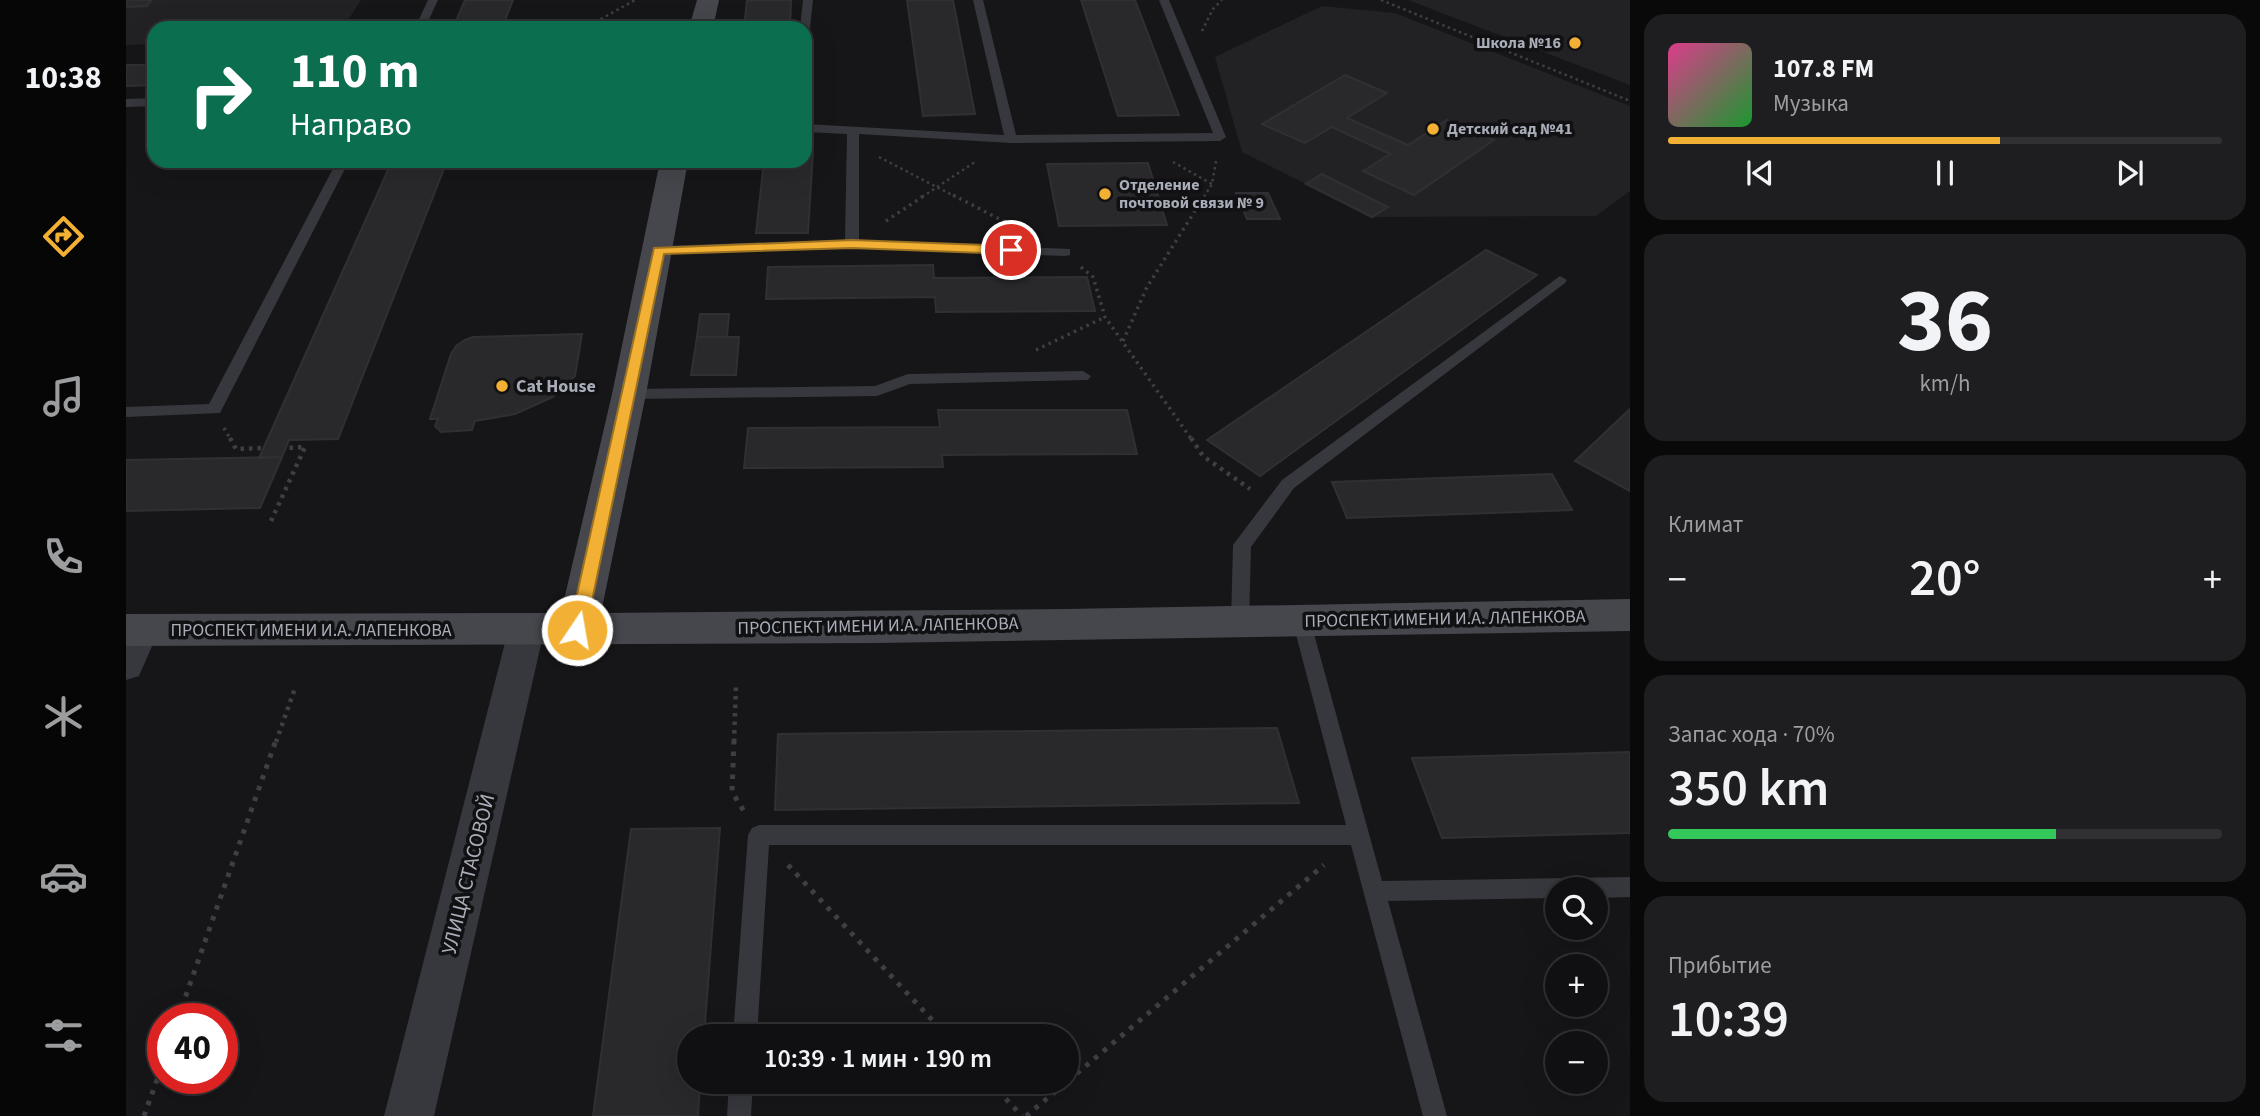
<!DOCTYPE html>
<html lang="ru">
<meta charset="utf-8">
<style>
body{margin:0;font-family:"Source Sans 3",sans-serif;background:#1e1e20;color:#f1f3f6;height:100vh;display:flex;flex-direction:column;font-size:26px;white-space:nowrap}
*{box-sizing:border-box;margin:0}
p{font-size:23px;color:#9c9d9f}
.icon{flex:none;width:38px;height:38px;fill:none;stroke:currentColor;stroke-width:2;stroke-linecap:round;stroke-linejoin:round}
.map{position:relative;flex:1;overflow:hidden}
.side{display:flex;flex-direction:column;gap:14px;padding:14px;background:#09090a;width:630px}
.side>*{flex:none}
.top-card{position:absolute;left:21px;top:21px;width:665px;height:147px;border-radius:21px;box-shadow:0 7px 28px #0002,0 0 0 2px #303032;background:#0b6e4f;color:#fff;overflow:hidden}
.controls{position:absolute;left:1419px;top:877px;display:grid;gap:14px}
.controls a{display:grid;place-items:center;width:63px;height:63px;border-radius:50%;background:#101012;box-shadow:0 7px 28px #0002,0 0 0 2px #303032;font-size:35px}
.speed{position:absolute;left:21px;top:1003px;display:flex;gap:14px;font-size:35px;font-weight:700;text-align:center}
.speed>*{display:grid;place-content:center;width:91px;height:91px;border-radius:50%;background:#101012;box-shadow:0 7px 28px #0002,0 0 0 2px #303032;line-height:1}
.speed .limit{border:10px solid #d22;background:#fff;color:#111}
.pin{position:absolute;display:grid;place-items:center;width:60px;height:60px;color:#fff;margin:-30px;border:4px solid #fff;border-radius:50%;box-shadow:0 2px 7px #0007}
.me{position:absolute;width:77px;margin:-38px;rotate:12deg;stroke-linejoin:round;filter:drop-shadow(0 0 5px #0008)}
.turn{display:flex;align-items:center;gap:24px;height:147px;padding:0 28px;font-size:32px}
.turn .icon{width:91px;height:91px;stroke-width:2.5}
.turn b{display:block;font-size:49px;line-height:60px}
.big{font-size:52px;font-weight:600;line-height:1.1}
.side .card{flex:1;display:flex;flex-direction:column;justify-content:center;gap:10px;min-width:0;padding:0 24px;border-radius:21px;background:#1e1e20}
.side .dial{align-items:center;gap:0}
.dial b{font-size:91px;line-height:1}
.song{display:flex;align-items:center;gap:21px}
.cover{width:84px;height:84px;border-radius:10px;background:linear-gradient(135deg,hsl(330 70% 55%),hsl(130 70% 35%))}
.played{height:7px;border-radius:4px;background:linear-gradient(90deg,#f2b134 60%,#303032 60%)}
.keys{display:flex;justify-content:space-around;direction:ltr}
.heat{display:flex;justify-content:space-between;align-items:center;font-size:38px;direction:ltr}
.charge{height:10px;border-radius:5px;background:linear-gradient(90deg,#34c759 70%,#303032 0)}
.trip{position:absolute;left:551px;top:1024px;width:402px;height:70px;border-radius:35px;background:#101012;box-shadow:0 7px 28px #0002,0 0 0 2px #303032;font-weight:600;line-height:70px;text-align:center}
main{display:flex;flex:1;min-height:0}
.menu{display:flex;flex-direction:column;width:126px;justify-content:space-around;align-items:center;background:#060607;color:#9c9d9f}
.menu .icon{width:49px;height:49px}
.menu .selected{color:#f2b134}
.menu b{font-size:32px;color:#f1f3f6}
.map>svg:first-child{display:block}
.built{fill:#222225}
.building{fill:#29292c;stroke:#303034;stroke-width:2}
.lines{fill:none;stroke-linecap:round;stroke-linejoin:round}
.path-far3{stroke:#3d3f44;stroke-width:2.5;stroke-dasharray:2.5 3.5;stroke-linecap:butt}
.path-far2{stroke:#3d3f44;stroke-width:3.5;stroke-dasharray:2.5 4.5;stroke-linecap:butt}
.path-far1{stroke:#3d3f44;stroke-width:4.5;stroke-dasharray:3.5 5;stroke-linecap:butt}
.path{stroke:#3d3f44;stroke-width:5;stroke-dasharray:4.5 7;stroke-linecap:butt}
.lane{fill:#37383d;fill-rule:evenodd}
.street{fill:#37383d;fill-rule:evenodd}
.secondary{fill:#45474d;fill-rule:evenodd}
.route{fill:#f2b134;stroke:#9d7322;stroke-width:2}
.poi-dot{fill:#f2b134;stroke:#111113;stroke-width:2.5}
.labels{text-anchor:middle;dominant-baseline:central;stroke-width:7;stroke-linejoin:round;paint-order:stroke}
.far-poi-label{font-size:16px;font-weight:bold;fill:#a8adb8;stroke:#111113;text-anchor:start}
.poi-label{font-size:18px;font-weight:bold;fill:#a8adb8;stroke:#111113;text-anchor:start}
.street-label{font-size:18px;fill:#a8adb8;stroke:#111113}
.near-street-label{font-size:21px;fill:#a8adb8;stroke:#111113}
</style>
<main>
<nav class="menu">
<b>10:38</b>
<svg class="icon selected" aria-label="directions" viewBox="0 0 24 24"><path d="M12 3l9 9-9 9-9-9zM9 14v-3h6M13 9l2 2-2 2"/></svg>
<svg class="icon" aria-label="music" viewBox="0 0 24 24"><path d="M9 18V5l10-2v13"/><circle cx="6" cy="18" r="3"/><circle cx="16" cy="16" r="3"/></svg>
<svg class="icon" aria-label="phone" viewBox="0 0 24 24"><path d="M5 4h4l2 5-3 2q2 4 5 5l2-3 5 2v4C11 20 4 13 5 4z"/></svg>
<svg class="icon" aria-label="climate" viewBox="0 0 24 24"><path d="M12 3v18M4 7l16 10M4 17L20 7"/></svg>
<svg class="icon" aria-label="car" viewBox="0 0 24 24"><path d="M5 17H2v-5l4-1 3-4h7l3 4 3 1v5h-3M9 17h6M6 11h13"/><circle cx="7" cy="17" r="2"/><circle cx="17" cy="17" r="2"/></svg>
<svg class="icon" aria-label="filters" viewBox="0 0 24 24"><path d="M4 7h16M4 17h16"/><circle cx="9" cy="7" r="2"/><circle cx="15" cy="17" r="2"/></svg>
</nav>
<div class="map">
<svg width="1504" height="1116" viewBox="0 0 1504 1116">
<rect width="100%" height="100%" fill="#161618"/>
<path class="built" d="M 0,0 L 235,0 L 217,28 L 28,28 L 28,44 L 0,45 Z
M 1282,0 L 1504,0 L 1504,85 Z
M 1196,6 L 1269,13 L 1504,106 L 1504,191 L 1470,216 L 1246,217 L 1116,152 L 1089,57 Z"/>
<path class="building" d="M 0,0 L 26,0 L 21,6 L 0,7 Z
M 339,0 L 387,0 L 376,28 L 327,28 Z
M 621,0 L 665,0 L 664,28 L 618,28 Z
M 781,0 L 827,0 L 849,114 L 797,116 Z
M 955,0 L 1009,0 L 1053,115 L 992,116 Z
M 0,65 L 28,65 L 28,85 L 0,86 Z
M 1219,75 L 1261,93 L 1221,118 L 1282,145 L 1321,120 L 1368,140 L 1288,195 L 1237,171 L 1264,154 L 1206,127 L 1179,143 L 1136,124 Z
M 679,151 L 687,151 L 682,233 L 630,233 L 638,161 L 679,161 Z
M 266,161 L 321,161 L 212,439 L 163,440 L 156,457 L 133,458 Z
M 1022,163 L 1041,225 L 933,226 L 921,164 Z
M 1196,174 L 1262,207 L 1246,217 L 1180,184 Z
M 1110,193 L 1142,193 L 1154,219 L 1121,219 Z
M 1360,250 L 1411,275 L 1134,476 L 1081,440 Z
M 807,265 L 808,278 L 961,277 L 969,311 L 810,312 L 809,297 L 640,299 L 642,267 Z
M 574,314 L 603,314 L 601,337 L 571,337 Z
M 456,334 L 449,376 L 427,397 L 389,414 L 349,421 L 346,430 L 315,432 L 309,426 L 312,419 L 304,419 L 325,354 L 330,346 L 339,340 L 347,337 Z
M 571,337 L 613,337 L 610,375 L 565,375 Z
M 1504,409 L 1504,491 L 1449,461 Z
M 812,410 L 1001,410 L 1011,454 L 816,455 L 817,467 L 618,468 L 622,428 L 814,427 Z
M 156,457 L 134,508 L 0,511 L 0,460 Z
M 1426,474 L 1446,510 L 1221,518 L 1206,482 Z
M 1151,728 L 1173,803 L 649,810 L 652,734 Z
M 1504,752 L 1504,833 L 1316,838 L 1286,758 Z
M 594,828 L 578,1036 L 564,1036 L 564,1082 L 574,1082 L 572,1116 L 467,1116 L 505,829 Z"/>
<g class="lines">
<path class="path-far3" d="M 1255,0 L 1504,101
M 459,28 L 509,0
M 1076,31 L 1087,9 L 1096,0
M 753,157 L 830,197
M 1047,162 L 1086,184
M 796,197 L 849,162
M 1078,197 L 1086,184 L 1090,161"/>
<path class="path-far2" d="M 827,195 L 885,225
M 760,221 L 799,195
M 955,267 L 967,277 L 979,317 L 1066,440
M 997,341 L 1021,287 L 1079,195
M 910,350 L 979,317
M 98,428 L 105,440"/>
<path class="path-far1" d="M 104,438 L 110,449 L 137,448
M 1065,438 L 1077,456 L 1124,489
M 145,521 L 179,447 L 160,448
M 150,742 L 169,688
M 608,742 L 610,684"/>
<path class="path" d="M 608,740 L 606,792 L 619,813
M 662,865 L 821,1036
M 52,1018 L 150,740
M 942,1081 L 1198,865
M 864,1082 L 896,1116
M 18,1116 L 37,1063
M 900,1116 L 941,1082"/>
<path class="lane" d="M 302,0 L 312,0 L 299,28 L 289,28 Z
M 677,0 L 687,0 L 684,28 L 679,31 L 679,28 L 674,28 Z
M 847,0 L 857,0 L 890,135 L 1087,133 L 1033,0 L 1043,0 L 1100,137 L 1094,141 L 885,143 L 733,134 L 733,240 L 944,249 L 944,255 L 939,256 L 726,248 L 527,253 L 527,247 L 532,246 L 719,240 L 721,134 L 679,132 L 679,124 L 878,135 Z
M 28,98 L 28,106 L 0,107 L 0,99 Z
M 211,161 L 223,161 L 94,413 L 0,417 L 0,407 L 83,404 Z
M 1434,276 L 1441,280 L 1439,283 L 1168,488 L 1125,547 L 1123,622 L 1120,627 L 1114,629 L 1108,627 L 1105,622 L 1107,545 L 1156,480 Z
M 957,371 L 965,376 L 962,380 L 784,384 L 751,396 L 503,399 L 495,394 L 503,389 L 749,386 L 782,374 Z
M 1176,616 L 1182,618 L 1185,623 L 1256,881 L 1504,877 L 1504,897 L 1470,898 L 1470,889 L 1432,889 L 1432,898 L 1262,901 L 1321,1116 L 1297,1116 L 1225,845 L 643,845 L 631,1036 L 607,1036 L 622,835 L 626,828 L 633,825 L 1220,825 L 1167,623 L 1170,618 Z
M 603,1082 L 627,1082 L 625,1116 L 601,1116 Z"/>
<path class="street" d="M 15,615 L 28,620 L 33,630 L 13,676 L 0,680 L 0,623 L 2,620 Z
M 400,616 L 413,621 L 418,631 L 308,1116 L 258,1116 L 382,631 L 387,621 Z"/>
<path class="secondary" d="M 571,0 L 593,0 L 587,28 L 563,28 Z
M 534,161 L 562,161 L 520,394 L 475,613 L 940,609 L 1504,599 L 1504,631 L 752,643 L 0,646 L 0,614 L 435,613 L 486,394 Z"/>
</g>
<path class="route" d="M 726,240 L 885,246 L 891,250 L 885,254 L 726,248 L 538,254 L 460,630 L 457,635 L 445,635 L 443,630 L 528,248 Z"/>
<g class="poi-dot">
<circle cx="1449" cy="43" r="7"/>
<circle cx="1307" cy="129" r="7"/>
<circle cx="979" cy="194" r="7"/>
<circle cx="376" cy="386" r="7"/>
</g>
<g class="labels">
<g class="far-poi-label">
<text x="1435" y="43" text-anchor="end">Школа №16</text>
<text x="1321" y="129">Детский сад №41</text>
<text x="993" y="185">Отделение<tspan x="993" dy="18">почтовой связи № 9</tspan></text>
</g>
<g class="poi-label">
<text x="390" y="386">Cat House</text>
</g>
<g class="street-label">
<text transform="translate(1319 619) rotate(-1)">ПРОСПЕКТ ИМЕНИ И.А. ЛАПЕНКОВА</text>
<text transform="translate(752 626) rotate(-1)">ПРОСПЕКТ ИМЕНИ И.А. ЛАПЕНКОВА</text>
<text x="185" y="630">ПРОСПЕКТ ИМЕНИ И.А. ЛАПЕНКОВА</text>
</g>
<g class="near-street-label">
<text transform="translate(342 874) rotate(-76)">УЛИЦА СТАСОВОЙ</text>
</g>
</g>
</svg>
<div class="controls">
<a><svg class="icon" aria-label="search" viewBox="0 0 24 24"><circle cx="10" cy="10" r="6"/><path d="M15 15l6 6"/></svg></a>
<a>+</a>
<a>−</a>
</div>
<div class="speed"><div class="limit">40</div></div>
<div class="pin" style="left:885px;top:250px;background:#d93025"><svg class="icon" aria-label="arrive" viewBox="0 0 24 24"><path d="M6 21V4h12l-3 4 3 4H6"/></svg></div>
<svg class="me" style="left:451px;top:630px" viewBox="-20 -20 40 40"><circle r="17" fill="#f2b134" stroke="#fff" stroke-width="3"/><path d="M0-11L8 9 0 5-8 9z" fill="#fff"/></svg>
<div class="trip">10:39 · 1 мин · 190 m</div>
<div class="top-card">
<div class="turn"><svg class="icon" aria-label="right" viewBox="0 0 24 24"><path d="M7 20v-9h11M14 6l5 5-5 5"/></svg><div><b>110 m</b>Направо</div></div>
</div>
</div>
<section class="side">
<div class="card">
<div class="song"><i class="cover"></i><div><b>107.8 FM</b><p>Музыка</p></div></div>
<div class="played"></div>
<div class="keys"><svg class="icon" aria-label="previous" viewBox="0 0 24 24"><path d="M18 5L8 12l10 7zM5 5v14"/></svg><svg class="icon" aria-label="pause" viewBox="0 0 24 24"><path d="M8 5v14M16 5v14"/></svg><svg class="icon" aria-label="next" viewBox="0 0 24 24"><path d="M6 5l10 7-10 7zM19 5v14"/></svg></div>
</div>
<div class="card dial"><b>36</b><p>km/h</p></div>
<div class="card"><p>Климат</p>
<div class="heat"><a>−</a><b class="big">20°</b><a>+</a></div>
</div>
<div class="card"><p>Запас хода · 70%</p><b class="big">350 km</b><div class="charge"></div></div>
<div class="card"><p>Прибытие</p><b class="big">10:39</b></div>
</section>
</main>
